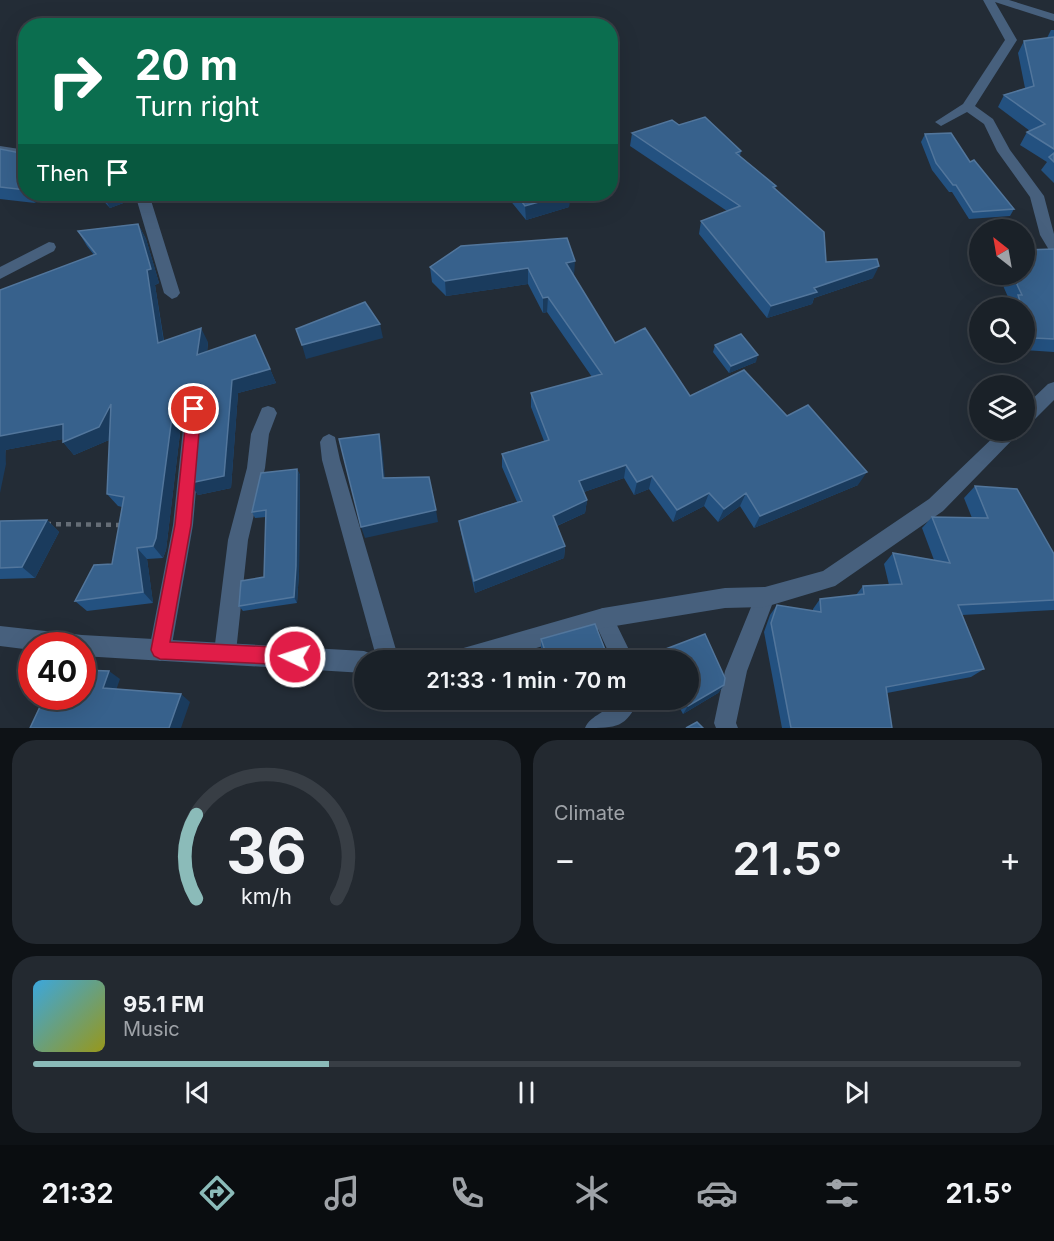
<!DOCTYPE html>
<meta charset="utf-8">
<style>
body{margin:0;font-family:Inter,sans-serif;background:#232930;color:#f1f3f6;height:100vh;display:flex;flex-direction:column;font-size:22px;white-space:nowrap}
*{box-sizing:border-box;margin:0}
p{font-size:20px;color:#9fa3a8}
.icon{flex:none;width:33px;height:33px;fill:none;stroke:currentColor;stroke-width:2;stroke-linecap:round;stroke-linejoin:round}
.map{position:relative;height:728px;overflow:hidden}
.sheet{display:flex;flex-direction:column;gap:12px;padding:12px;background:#0e1216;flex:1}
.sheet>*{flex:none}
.hud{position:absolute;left:18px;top:18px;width:600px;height:183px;border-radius:24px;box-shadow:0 6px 24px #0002,0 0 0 2px #383e45;background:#0b6e4f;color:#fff;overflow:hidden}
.needle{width:39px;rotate:329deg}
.buttons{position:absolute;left:969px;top:219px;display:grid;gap:12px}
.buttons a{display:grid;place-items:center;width:66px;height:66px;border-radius:50%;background:#1a2128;box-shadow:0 6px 24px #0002,0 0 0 2px #383e45;font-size:30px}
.speed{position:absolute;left:18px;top:632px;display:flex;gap:12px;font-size:30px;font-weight:700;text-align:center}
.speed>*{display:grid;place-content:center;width:78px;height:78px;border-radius:50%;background:#1a2128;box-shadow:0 6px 24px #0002,0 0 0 2px #383e45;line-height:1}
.speed .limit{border:9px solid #d22;background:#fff;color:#111}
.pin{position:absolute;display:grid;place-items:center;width:51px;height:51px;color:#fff;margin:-26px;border:3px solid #fff;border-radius:50%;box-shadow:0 2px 6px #0007}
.me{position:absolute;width:66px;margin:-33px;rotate:274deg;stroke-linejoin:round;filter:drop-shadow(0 0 4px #0008)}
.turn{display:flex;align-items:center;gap:21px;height:126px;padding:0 18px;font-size:27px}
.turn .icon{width:78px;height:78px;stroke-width:2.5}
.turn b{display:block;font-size:42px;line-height:51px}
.then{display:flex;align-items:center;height:57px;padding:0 18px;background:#0003;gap:12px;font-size:22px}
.big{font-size:45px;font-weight:600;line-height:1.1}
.sheet .widget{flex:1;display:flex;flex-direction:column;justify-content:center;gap:9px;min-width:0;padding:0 21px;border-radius:24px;background:#232930}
.sheet .dial{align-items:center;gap:0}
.dial svg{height:156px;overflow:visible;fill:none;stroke:#383e45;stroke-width:7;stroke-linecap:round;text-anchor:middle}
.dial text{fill:#f1f3f6;stroke:none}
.song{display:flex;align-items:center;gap:18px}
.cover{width:72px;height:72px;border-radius:9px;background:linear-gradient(135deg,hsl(200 70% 55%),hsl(60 70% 35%))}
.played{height:6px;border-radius:3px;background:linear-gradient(90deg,#8bbbb9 30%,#383e45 30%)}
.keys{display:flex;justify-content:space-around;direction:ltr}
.heat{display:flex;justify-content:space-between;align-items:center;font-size:33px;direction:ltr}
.sheet .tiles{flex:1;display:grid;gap:12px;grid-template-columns:1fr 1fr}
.widget:last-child{grid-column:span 2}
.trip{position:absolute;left:354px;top:650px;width:345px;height:60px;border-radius:30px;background:#1a2128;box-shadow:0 6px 24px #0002,0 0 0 2px #383e45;font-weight:600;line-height:60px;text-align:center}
.tab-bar{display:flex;height:96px;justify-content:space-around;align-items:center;background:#0a0d10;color:#9fa3a8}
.tab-bar .icon{width:42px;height:42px}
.tab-bar .on{color:#8bbbb9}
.tab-bar b{font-size:27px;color:#f1f3f6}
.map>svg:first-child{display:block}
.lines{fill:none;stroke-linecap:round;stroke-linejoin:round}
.path{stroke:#656d76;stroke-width:4.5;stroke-dasharray:5 5;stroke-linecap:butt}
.minor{fill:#47607d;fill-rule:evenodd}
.tertiary{fill:#47607d;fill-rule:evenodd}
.wall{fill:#235180}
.shaded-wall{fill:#1a3b5d}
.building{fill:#37618c;stroke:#52769c;stroke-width:1.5}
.route{fill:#e11d48;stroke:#92132f;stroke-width:1.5}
</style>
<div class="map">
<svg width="1054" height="728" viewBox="0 0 1054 728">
<rect width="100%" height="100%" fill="#232c36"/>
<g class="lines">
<path class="path" d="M 46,524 L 122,525"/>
<path class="minor" d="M 983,0 L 1009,0 L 1054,14 L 1054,21 L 995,2 L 1017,40 L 975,106 L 993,119 L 1010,150 L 1044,196 L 1054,234 L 1054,251 L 1049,250 L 1040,235 L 1030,197 L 997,151 L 984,124 L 967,112 L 941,126 L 935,122 L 963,104 L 1005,40 Z
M 0,146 L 26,150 L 26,158 L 0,154 Z
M 135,194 L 149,194 L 180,293 L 177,297 L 172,299 L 164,293 Z
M 49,242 L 54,243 L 56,247 L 54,251 L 0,279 L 0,267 Z
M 194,402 L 200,404 L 203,409 L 193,525 L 171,650 L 167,657 L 160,661 L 153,657 L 149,650 L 173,525 L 185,409 L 188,404 Z
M 268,406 L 274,408 L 277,413 L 269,434 L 265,468 L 248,540 L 236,652 L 232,659 L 225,663 L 218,659 L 214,652 L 228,540 L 247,468 L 251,434 L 262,408 Z
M 329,434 L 335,437 L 340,460 L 399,660 L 377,660 L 322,460 L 320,442 L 323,437 Z
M 765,587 L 772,590 L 775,597 L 747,671 L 736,723 L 738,728 L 716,728 L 714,723 L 725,671 L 758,590 Z
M 603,608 L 610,611 L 634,660 L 612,660 L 593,618 L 596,611 Z
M 616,699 L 639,699 C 626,728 617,728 585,728 C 591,714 608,713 616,699 Z"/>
<path class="tertiary" d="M 1054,382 L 1054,400 L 1030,424 L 1024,426 L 1024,407 L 1048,384 Z
M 1001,430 L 1022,430 L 943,511 L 835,586 L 765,607 L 725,608 L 603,628 L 496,660 L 449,660 L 452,652 L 460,649 L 603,608 L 725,588 L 765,587 L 823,571 L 929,499 Z
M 0,626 L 82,635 L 364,651 L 372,654 L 374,660 L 364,660 L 364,673 L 82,656 L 82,645 L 32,645 L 32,650 L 0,646 Z"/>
</g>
<path class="wall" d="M 1051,30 L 1054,30 L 1054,183 L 1041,170 L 1047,162 L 1020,145 L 1027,132 L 1030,131 L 998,107 L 1004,95 L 1025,88 L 1018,53 L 1024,41 L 1047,38 Z
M 679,125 L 741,151 L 740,156 L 776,186 L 775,189 L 826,262 L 873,278 L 814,298 L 812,304 L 767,318 L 699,234 L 701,221 L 727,211 L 630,146 L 632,133 Z
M 925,134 L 970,162 L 1014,209 L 1010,216 L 969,219 L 952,192 L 949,192 L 932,170 L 921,142 Z
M 0,149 L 26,154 L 26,194 L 42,194 L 35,203 L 0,199 Z
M 97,194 L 131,194 L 134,199 L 110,208 Z
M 505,194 L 570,194 L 569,207 L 526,220 Z
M 138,224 L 146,239 L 159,283 L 155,285 L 164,341 L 208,342 L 207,352 L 270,369 L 276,383 L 238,393 L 231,488 L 198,495 L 190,483 L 197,401 L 195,400 L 187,402 L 183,408 L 166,550 L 163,558 L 147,559 L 153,603 L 87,611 L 75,601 L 112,564 L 122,507 L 118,506 L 107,494 L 110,439 L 109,440 L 74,455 L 63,442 L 63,439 L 5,450 L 6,464 L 0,290 L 94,255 L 87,246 L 78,231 Z
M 461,246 L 574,276 L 615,343 L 690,396 L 787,416 L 858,485 L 754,528 L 740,506 L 718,522 L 704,506 L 673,522 L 649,489 L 634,495 L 624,478 L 584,492 L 587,500 L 585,513 L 557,526 L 565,546 L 564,558 L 475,593 L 461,533 L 459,521 L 517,502 L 502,467 L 502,454 L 544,441 L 531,407 L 531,393 L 592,377 L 547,312 L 543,313 L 528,284 L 446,296 L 432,282 L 430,267 Z
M 1054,249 L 1054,352 L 1024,350 L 1024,308 L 1009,308 L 1011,304 L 998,274 L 1024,274 Z
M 715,345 L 756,362 L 729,373 L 713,352 Z
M 297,469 L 300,475 L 299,572 L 297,603 L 243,611 L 239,606 L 264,577 L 266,517 L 255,518 L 252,512 Z
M 975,486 L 1054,554 L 1054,610 L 962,615 L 984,669 L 971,677 L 887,693 L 892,728 L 782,728 L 764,632 L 770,615 L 777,605 L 813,611 L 813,609 L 820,599 L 856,595 L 863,586 L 889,585 L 884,564 L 893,553 L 934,560 L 922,528 L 932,517 L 972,518 L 964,498 Z
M 47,520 L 59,532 L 35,578 L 0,579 L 0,521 Z
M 705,634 L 725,678 L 724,685 L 718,693 L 683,714 L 675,699 L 688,699 L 688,660 L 655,660 L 658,652 Z
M 541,639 L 609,660 L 545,660 L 541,649 Z"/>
<path class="shaded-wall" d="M 29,194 L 42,194 L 35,203 Z
M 125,194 L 131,194 L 134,199 L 110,208 L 106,201 Z
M 567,194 L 570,194 L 569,207 L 526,220 L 525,206 Z
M 138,224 L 146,239 L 159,283 L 155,285 L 166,357 L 158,343 Z
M 575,261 L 574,276 L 566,263 Z
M 879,266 L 873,278 L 814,298 L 812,304 L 767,318 L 771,306 L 814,288 Z
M 528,268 L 528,284 L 446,296 L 445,281 Z
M 548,297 L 547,312 L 543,313 L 543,298 Z
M 380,324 L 383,338 L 306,359 L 302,345 Z
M 201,328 L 208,342 L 205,369 L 197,355 Z
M 758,355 L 756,362 L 729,373 L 731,366 Z
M 270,369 L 276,383 L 238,393 L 231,488 L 198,495 L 190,483 L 232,380 Z
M 187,386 L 195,400 L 187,402 L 183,408 L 166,550 L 163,558 L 153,546 L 175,394 L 179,388 Z
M 111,404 L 121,418 L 109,440 L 74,455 L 63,442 Z
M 63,424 L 74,437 L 5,450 L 6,464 L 0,493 L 0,436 Z
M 379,434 L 382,447 L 386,490 L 383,478 Z
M 626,465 L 624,478 L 578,494 L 579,481 Z
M 297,469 L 300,475 L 299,572 L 297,603 L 294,597 Z
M 867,472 L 858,485 L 754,528 L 760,516 Z
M 652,476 L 649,489 L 634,495 L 637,482 Z
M 709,493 L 704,506 L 673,522 L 677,510 Z
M 746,493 L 740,506 L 718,522 L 724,509 Z
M 587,500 L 585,513 L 552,528 L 553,516 Z
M 436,510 L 438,522 L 365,538 L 361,527 Z
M 47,520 L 59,532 L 35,578 L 22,567 Z
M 565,546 L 564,558 L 475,593 L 474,581 Z
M 137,548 L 147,559 L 153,603 L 143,592 Z
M 109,671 L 120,679 L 114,696 L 103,688 Z
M 724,685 L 718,693 L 683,714 L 688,706 Z
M 181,694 L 190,702 L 181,728 L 169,728 Z"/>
<path class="building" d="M 1054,37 L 1054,149 L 1027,132 L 1045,124 L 1004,95 L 1034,86 L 1024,41 Z
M 705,117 L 741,151 L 736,153 L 776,186 L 773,187 L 824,232 L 826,262 L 877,259 L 879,266 L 814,288 L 817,292 L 771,306 L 701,221 L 740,206 L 632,133 L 672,120 L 679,125 Z
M 951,133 L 970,162 L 974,160 L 1014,209 L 973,212 L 956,185 L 953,185 L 936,163 L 925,134 Z
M 0,149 L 26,154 L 26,190 L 0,187 Z
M 1054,153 L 1054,162 L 1049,157 Z
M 99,194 L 125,194 L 106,201 Z
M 516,194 L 567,194 L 525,206 Z
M 138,224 L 151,269 L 147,270 L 158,343 L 201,328 L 197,355 L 255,335 L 270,369 L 232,380 L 224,476 L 190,483 L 198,396 L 194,389 L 187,386 L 179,388 L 175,394 L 156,538 L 153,546 L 137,548 L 143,592 L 75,601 L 94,565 L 112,564 L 124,497 L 107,494 L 111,404 L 99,427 L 63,442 L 63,424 L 0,436 L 0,290 L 96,254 L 78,231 Z
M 567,238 L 575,261 L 566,263 L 615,343 L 645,328 L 690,396 L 744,370 L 787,416 L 808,405 L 867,472 L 760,516 L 746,493 L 724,509 L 709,493 L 677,510 L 652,476 L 637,482 L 626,465 L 579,481 L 587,500 L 553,516 L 565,546 L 474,581 L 459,521 L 522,501 L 502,454 L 549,440 L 531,393 L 602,374 L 548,297 L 543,298 L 528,268 L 445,281 L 430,267 L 461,246 Z
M 1054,249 L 1054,339 L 1034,338 L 1024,313 L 1024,308 L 1022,308 L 1018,295 L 1022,295 L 1012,274 L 1024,274 L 1024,250 Z
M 365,302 L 380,324 L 302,345 L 296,329 Z
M 741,334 L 758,355 L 731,366 L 715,345 Z
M 379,434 L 383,478 L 429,477 L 436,510 L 361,527 L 339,439 Z
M 297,469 L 296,566 L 294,597 L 239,606 L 241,581 L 264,577 L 266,510 L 252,512 L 261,473 Z
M 975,486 L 1017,489 L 1054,554 L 1054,600 L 958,605 L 984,669 L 886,687 L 892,728 L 791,728 L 771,623 L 777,605 L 821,612 L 820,599 L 864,594 L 863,586 L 902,584 L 893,553 L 950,563 L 932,517 L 988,518 Z
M 47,520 L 22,567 L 0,568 L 0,521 Z
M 595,624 L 609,660 L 548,660 L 541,639 Z
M 705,634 L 725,678 L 724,685 L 688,706 L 684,699 L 688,699 L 688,660 L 662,660 L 658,652 Z
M 82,670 L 109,671 L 103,688 L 181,694 L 169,728 L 30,728 L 45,696 L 82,696 Z
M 697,722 L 703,728 L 686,728 Z"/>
<path class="route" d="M 194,403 L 201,409 L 191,525 L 170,642 L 295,648 L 301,650 L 304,657 L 301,663 L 295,665 L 160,659 L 154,656 L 151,650 L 175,525 L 187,409 Z"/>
</svg>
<div class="buttons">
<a><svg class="needle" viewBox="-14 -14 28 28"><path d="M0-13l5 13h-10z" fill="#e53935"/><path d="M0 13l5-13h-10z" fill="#9fa3a8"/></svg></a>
<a><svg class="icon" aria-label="search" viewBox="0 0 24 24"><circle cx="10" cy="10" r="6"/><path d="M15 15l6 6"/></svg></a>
<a><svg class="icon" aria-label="layers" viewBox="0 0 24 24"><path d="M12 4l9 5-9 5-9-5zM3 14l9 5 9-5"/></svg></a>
</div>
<div class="speed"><div class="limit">40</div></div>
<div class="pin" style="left:194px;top:409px;background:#d93025"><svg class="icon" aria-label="arrive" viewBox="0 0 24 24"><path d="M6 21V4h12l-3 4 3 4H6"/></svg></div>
<svg class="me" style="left:295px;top:657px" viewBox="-20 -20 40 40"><circle r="17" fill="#e11d48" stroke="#fff" stroke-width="3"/><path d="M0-11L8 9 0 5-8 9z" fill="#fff"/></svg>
<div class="trip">21:33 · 1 min · 70 m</div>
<div class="hud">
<div class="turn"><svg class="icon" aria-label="right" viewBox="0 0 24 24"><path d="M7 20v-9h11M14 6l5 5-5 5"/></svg><div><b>20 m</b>Turn right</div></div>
<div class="then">Then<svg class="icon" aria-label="arrive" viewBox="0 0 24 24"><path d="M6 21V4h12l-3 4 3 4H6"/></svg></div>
</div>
</div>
<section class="sheet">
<div class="tiles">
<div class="widget dial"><svg viewBox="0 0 100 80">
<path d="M14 69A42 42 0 1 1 86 69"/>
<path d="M14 69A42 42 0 0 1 14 26" stroke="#8bbbb9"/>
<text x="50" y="56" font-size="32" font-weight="700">36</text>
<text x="50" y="72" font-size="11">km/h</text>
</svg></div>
<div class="widget"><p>Climate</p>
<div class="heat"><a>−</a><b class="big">21.5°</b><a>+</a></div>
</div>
<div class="widget">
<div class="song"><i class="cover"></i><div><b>95.1 FM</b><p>Music</p></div></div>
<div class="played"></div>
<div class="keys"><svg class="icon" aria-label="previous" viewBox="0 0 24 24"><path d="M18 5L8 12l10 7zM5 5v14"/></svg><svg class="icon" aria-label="pause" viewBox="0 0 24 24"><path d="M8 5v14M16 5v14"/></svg><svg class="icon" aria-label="next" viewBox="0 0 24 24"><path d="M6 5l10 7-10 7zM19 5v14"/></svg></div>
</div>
</div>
</section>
<nav class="tab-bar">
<b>21:32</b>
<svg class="icon on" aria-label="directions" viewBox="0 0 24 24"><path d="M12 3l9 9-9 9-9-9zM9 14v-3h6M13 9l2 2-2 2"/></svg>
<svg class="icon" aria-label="music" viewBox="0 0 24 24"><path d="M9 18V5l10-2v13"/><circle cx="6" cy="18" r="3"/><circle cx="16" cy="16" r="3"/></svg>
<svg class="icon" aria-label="phone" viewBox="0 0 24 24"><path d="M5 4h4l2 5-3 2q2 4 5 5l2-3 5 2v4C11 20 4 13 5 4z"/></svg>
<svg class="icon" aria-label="climate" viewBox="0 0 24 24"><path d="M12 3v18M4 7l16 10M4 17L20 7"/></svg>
<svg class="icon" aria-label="car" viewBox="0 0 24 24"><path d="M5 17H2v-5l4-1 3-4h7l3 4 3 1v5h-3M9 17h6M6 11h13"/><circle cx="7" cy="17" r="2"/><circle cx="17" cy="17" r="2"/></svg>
<svg class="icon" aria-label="filters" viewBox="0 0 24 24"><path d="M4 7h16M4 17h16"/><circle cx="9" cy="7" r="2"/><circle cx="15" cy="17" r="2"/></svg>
<b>21.5°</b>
</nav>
